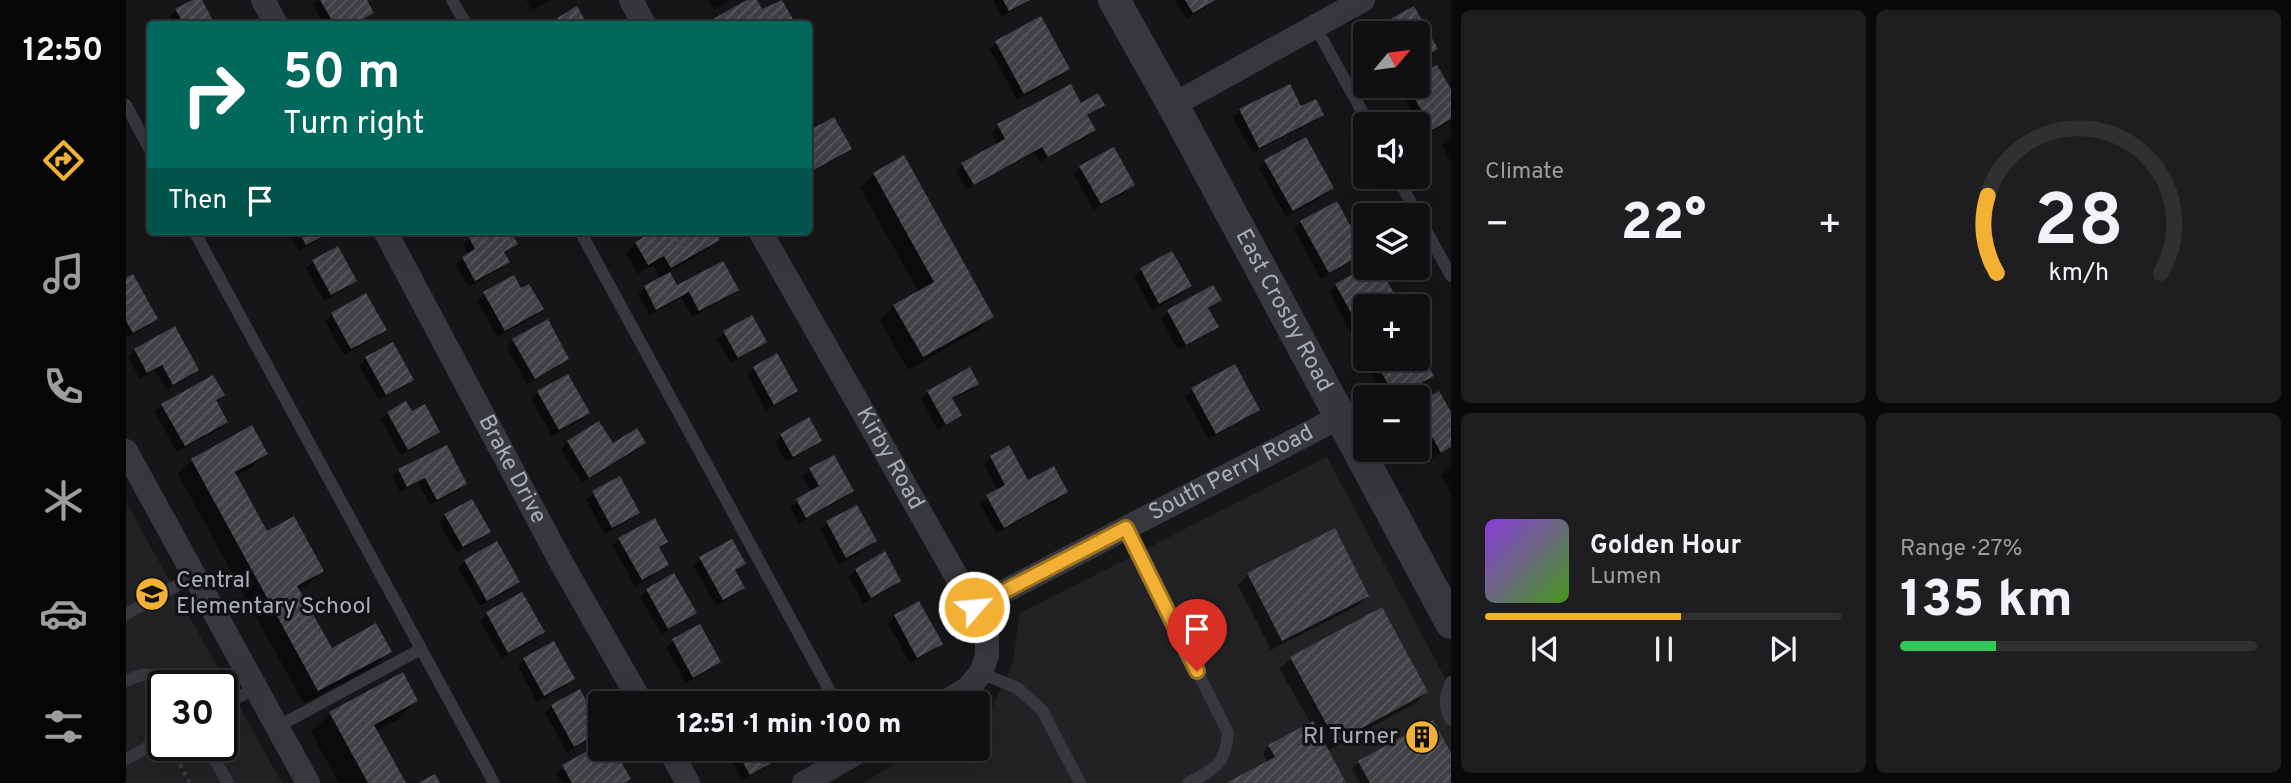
<!DOCTYPE html>
<meta charset="utf-8">
<style>
body{margin:0;font-family:Overpass,sans-serif;background:#1e1e20;color:#f1f3f6;height:100vh;display:flex;flex-direction:column;font-size:26px;white-space:nowrap}
*{box-sizing:border-box;margin:0}
p{font-size:23px;color:#9c9d9f}
.icon{flex:none;width:38px;height:38px;fill:none;stroke:currentColor;stroke-width:2;stroke-linecap:round;stroke-linejoin:round}
.map{position:relative;flex:1;overflow:hidden}
.drawer{display:flex;flex-direction:column;gap:10px;padding:10px;background:#09090a;width:840px}
.drawer>*{flex:none}
.hud{position:absolute;left:21px;top:21px;width:665px;height:214px;border-radius:7px;box-shadow:0 7px 28px #0002,0 0 0 2px #303032;background:#00695c;color:#fff;overflow:hidden}
.needle{width:46px;rotate:61deg}
.buttons{position:absolute;left:1227px;top:21px;display:grid;gap:14px}
.buttons a{display:grid;place-items:center;width:77px;height:77px;border-radius:7px;background:#101012;box-shadow:0 7px 28px #0002,0 0 0 2px #303032;font-size:35px}
.speed{position:absolute;left:21px;top:670px;display:flex;gap:14px;font-size:35px;font-weight:700;text-align:center}
.speed>*{display:grid;place-content:center;width:91px;height:91px;border-radius:50%;background:#101012;box-shadow:0 7px 28px #0002,0 0 0 2px #303032;line-height:1}
.speed .limit{border:4px solid #111;border-radius:10px;background:#fff;color:#111}
.pin{position:absolute;display:grid;place-items:center;width:60px;height:60px;color:#fff;margin:-72px -30px;border-radius:50% 50% 50% 0;rotate:-45deg;box-shadow:0 0 7px #0007}
.pin .icon{rotate:45deg}
.me{position:absolute;width:77px;margin:-38px;rotate:63deg;stroke-linejoin:round;filter:drop-shadow(0 0 5px #0008)}
.turn{display:flex;align-items:center;gap:24px;height:147px;padding:0 21px;font-size:32px}
.turn .icon{width:91px;height:91px;stroke-width:2.5}
.turn b{display:block;font-size:49px;line-height:60px}
.then{display:flex;align-items:center;height:66px;padding:0 21px;background:#0003;gap:14px;font-size:26px}
.big{font-size:52px;font-weight:800;line-height:1.1}
.drawer .widget{flex:1;display:flex;flex-direction:column;justify-content:center;gap:10px;min-width:0;padding:0 24px;border-radius:10px;background:#1e1e20}
.drawer .dial{align-items:center;gap:0}
.dial svg{height:182px;overflow:visible;fill:none;stroke:#303032;stroke-width:7;stroke-linecap:round;text-anchor:middle}
.dial text{fill:#f1f3f6;stroke:none}
.song{display:flex;align-items:center;gap:21px}
.cover{width:84px;height:84px;border-radius:10px;background:linear-gradient(135deg,hsl(270 70% 55%),hsl(100 70% 35%))}
.played{height:7px;border-radius:4px;background:linear-gradient(90deg,#f2b134 55%,#303032 55%)}
.keys{display:flex;justify-content:space-around;direction:ltr}
.heat{display:flex;justify-content:space-between;align-items:center;font-size:38px;direction:ltr}
.charge{height:10px;border-radius:5px;background:linear-gradient(90deg,#34c759 27%,#303032 0)}
.drawer .tiles{flex:1;display:grid;gap:10px;grid-template-columns:repeat(2,1fr)}
.trip{position:absolute;left:462px;top:691px;width:402px;height:70px;border-radius:7px;background:#101012;box-shadow:0 7px 28px #0002,0 0 0 2px #303032;font-weight:800;line-height:70px;text-align:center}
main{display:flex;flex:1;min-height:0}
.dock{display:flex;flex-direction:column;width:126px;justify-content:space-around;align-items:center;background:#060607;color:#9c9d9f}
.dock .icon{width:49px;height:49px}
.dock .current{color:#f2b134}
.dock b{font-size:32px;color:#f1f3f6}
.map>svg:first-child{display:block}
.built{fill:#222225;fill-rule:evenodd}
.shadow{fill:#0007}
.building{fill:url(#building-hatch)}
.lines{fill:none;stroke-linecap:round;stroke-linejoin:round}
.path{stroke:#3d3f44;stroke-width:3.5;stroke-dasharray:3.5 5;stroke-linecap:butt}
.service{stroke:#37383d;stroke-width:12}
.minor{stroke:#37383d;stroke-width:24}
.tertiary{stroke:#37383d;stroke-width:32}
.route-casing{stroke:#9d7322;stroke-width:18}
.route{stroke:#f2b134;stroke-width:12}
.labels{text-anchor:middle;dominant-baseline:central;stroke-width:6;stroke-linejoin:round;paint-order:stroke}
.street-label{font-size:23px;fill:#a8adb8;stroke:#111113}
.poi-label{font-size:23px;fill:#a8adb8;stroke:#111113;text-anchor:start}
</style>
<main>
<nav class="dock">
<b>12:50</b>
<svg class="icon current" aria-label="directions" viewBox="0 0 24 24"><path d="M12 3l9 9-9 9-9-9zM9 14v-3h6M13 9l2 2-2 2"/></svg>
<svg class="icon" aria-label="music" viewBox="0 0 24 24"><path d="M9 18V5l10-2v13"/><circle cx="6" cy="18" r="3"/><circle cx="16" cy="16" r="3"/></svg>
<svg class="icon" aria-label="phone" viewBox="0 0 24 24"><path d="M5 4h4l2 5-3 2q2 4 5 5l2-3 5 2v4C11 20 4 13 5 4z"/></svg>
<svg class="icon" aria-label="climate" viewBox="0 0 24 24"><path d="M12 3v18M4 7l16 10M4 17L20 7"/></svg>
<svg class="icon" aria-label="car" viewBox="0 0 24 24"><path d="M5 17H2v-5l4-1 3-4h7l3 4 3 1v5h-3M9 17h6M6 11h13"/><circle cx="7" cy="17" r="2"/><circle cx="17" cy="17" r="2"/></svg>
<svg class="icon" aria-label="filters" viewBox="0 0 24 24"><path d="M4 7h16M4 17h16"/><circle cx="9" cy="7" r="2"/><circle cx="15" cy="17" r="2"/></svg>
</nav>
<div class="map">
<svg width="1325" height="783" viewBox="0 0 1325 783">
<defs>
<pattern id="building-hatch" width="6" height="6" patternUnits="userSpaceOnUse" patternTransform="scale(1.75)"><rect width="6" height="6" fill="#404145"/><path d="M-1 1l2-2M0 6l6-6M5 7l2-2" fill="none" stroke="#595a5e"/></pattern>
</defs>
<rect width="100%" height="100%" fill="#161618"/>
<path class="built" d="M 1201,457 L 1325,689 L 1325,783 L 737,783 L 795,749 L 852,749 L 852,716 L 866,708 L 886,665 L 894,613 Z
M 0,502 L 156,783 L 0,783 ZM 37,686 L 96,686 L 96,746 L 37,746 Z"/>
<path class="shadow" d="M 69,0 L 74,0 L 87,24 L 47,24 L 43,17 L 50,11 Z
M 191,0 L 239,0 L 246,12 L 229,24 L 198,24 L 187,5 Z
M 400,0 L 425,0 L 406,10 Z
M 582,0 L 604,0 L 588,9 Z
M 625,0 L 629,0 L 635,11 L 665,19 L 659,24 L 582,24 Z
M 867,0 L 904,0 L 876,17 Z
M 1049,0 L 1092,0 L 1060,19 Z
M 451,9 L 459,24 L 427,24 L 432,19 Z
M 1288,9 L 1310,49 L 1292,62 L 1292,33 L 1247,33 Z
M 871,42 L 942,69 L 935,76 L 891,100 L 864,49 Z
M 1311,67 L 1325,93 L 1325,121 L 1299,135 L 1274,90 L 1279,86 L 1292,86 L 1292,78 Z
M 954,105 L 976,105 L 960,117 L 968,130 L 961,137 L 914,162 L 909,152 L 840,190 L 830,171 L 836,164 L 872,145 L 865,133 L 872,126 Z
M 1174,109 L 1196,115 L 1189,121 L 1126,153 L 1107,117 L 1114,110 Z
M 682,133 L 724,148 L 717,155 L 682,174 Z
M 1325,138 L 1325,162 L 1316,146 Z
M 1140,161 L 1206,188 L 1199,195 L 1160,217 L 1133,168 Z
M 954,168 L 1007,185 L 1000,192 L 967,210 L 948,174 Z
M 748,174 L 866,316 L 852,330 L 782,370 L 754,320 L 768,306 L 793,292 L 734,188 Z
M 1175,223 L 1237,252 L 1231,259 L 1195,279 L 1168,229 Z
M 162,231 L 202,231 L 202,232 L 195,238 L 173,251 Z
M 309,231 L 326,231 L 313,238 Z
M 356,231 L 382,231 L 389,244 L 378,254 L 382,262 L 375,268 L 342,287 L 330,265 L 342,255 L 337,245 Z
M 531,231 L 587,231 L 592,240 L 581,250 L 543,272 L 551,287 L 611,289 L 604,296 L 566,317 L 556,298 L 523,315 L 512,294 L 519,288 L 535,279 L 527,265 L 511,274 L 500,253 L 510,243 Z
M 211,248 L 229,280 L 222,287 L 198,301 L 180,268 L 187,262 Z
M 1045,253 L 1063,286 L 1057,293 L 1026,310 L 1008,277 L 1015,270 Z
M 1241,268 L 1252,268 L 1273,306 L 1239,306 L 1239,335 L 1229,340 L 1203,292 L 1210,285 Z
M 0,280 L 29,319 L 23,326 L 0,338 Z
M 1087,287 L 1094,300 L 1081,310 L 1090,326 L 1084,333 L 1052,350 L 1035,319 L 1042,312 Z
M 395,291 L 415,309 L 409,316 L 371,337 L 351,301 L 358,294 Z
M 206,314 L 259,329 L 252,336 L 218,355 L 199,321 Z
M 48,328 L 71,370 L 64,377 L 40,390 L 29,370 L 14,379 L 2,357 L 9,350 Z
M 598,332 L 639,342 L 632,348 L 605,363 L 591,339 Z
M 387,340 L 441,359 L 435,365 L 401,384 L 381,347 Z
M 1239,350 L 1239,359 L 1292,359 L 1292,350 L 1306,376 L 1299,383 L 1273,397 L 1259,397 L 1235,354 Z
M 240,358 L 286,379 L 279,386 L 253,400 L 233,365 Z
M 1108,366 L 1132,409 L 1125,416 L 1083,439 L 1059,397 L 1066,390 Z
M 628,368 L 670,391 L 663,398 L 640,410 L 621,375 Z
M 851,383 L 844,390 L 826,400 L 834,415 L 812,430 L 795,399 L 802,392 Z
M 412,392 L 461,413 L 455,420 L 426,436 L 405,399 Z
M 1313,393 L 1325,415 L 1325,448 L 1307,458 L 1292,430 L 1292,405 Z
M 96,395 L 89,402 L 100,422 L 93,429 L 51,452 L 29,412 L 36,405 Z
M 262,413 L 285,414 L 312,432 L 305,438 L 275,455 L 255,420 Z
M 472,423 L 486,445 L 518,443 L 511,450 L 456,483 L 435,449 L 442,442 Z
M 656,435 L 694,441 L 688,447 L 660,462 L 649,442 Z
M 883,448 L 902,482 L 940,492 L 933,499 L 871,533 L 854,504 L 872,491 L 858,465 L 865,458 Z
M 140,453 L 126,467 L 110,476 L 141,533 L 196,571 L 182,584 L 172,590 L 205,650 L 263,651 L 250,665 L 178,704 L 52,474 L 66,460 Z
M 1325,466 L 1325,493 L 1315,475 Z
M 684,470 L 726,491 L 719,498 L 673,523 L 664,507 L 686,492 L 677,476 Z
M 273,471 L 339,484 L 332,491 L 304,505 L 292,483 L 274,492 L 266,477 Z
M 493,478 L 512,513 L 505,519 L 479,534 L 460,500 L 467,493 Z
M 319,516 L 363,532 L 356,538 L 330,553 L 313,522 Z
M 701,523 L 749,541 L 742,548 L 713,564 L 694,529 Z
M 493,539 L 540,542 L 533,549 L 541,565 L 534,571 L 509,586 L 487,546 Z
M 574,559 L 618,564 L 608,572 L 617,588 L 610,594 L 590,606 L 567,565 Z
M 339,561 L 392,582 L 385,589 L 354,606 L 332,568 Z
M 730,570 L 773,580 L 767,587 L 737,603 L 723,577 Z
M 1122,574 L 1241,596 L 1231,606 L 1145,650 L 1112,585 Z
M 521,590 L 569,613 L 562,619 L 535,634 L 514,597 Z
M 395,594 L 417,632 L 410,639 L 375,658 L 354,621 L 361,614 Z
M 769,616 L 815,643 L 808,650 L 784,663 L 762,623 Z
M 573,626 L 593,662 L 586,669 L 560,683 L 540,647 L 547,641 Z
M 1165,658 L 1300,692 L 1290,703 L 1201,751 L 1218,783 L 1103,783 L 1142,762 L 1137,753 L 1143,746 L 1185,724 L 1154,669 Z
M 398,660 L 447,679 L 440,686 L 411,702 L 392,666 Z
M 453,691 L 474,731 L 468,737 L 441,752 L 419,713 L 426,706 Z
M 290,701 L 271,720 L 250,731 L 278,783 L 213,783 L 185,732 L 204,713 Z
M 474,746 L 474,749 L 486,749 L 503,779 L 499,783 L 436,783 L 430,773 L 437,767 Z
M 600,749 L 673,749 L 616,780 Z
M 1325,757 L 1325,783 L 1234,783 L 1226,769 L 1233,762 Z"/>
<path class="building" d="M 66,0 L 76,0 L 89,24 L 58,24 L 49,9 Z
M 194,0 L 241,0 L 248,13 L 227,24 L 208,24 Z
M 621,0 L 631,0 L 636,9 L 656,0 L 667,19 L 658,24 L 587,24 L 585,20 Z
M 877,0 L 904,0 L 883,11 Z
M 1059,0 L 1090,0 L 1067,13 Z
M 451,6 L 461,24 L 435,24 L 431,18 Z
M 1288,6 L 1312,49 L 1292,60 L 1292,33 L 1254,33 L 1250,27 Z
M 915,16 L 944,69 L 898,94 L 869,41 Z
M 1311,65 L 1325,89 L 1325,119 L 1306,130 L 1282,86 L 1292,86 L 1292,76 Z
M 945,84 L 955,103 L 972,93 L 979,105 L 961,115 L 970,130 L 922,157 L 916,147 L 848,185 L 835,163 L 879,139 L 871,124 Z
M 1164,84 L 1175,106 L 1190,99 L 1198,115 L 1133,148 L 1113,109 Z
M 708,117 L 726,149 L 684,172 L 682,131 Z
M 1180,137 L 1208,188 L 1167,211 L 1138,160 Z
M 988,147 L 1009,185 L 975,204 L 953,166 Z
M 778,155 L 868,317 L 797,357 L 767,305 L 808,282 L 747,173 Z
M 1211,201 L 1239,253 L 1203,273 L 1174,221 Z
M 172,231 L 206,231 L 180,245 Z
M 352,231 L 384,231 L 392,244 L 378,252 L 384,262 L 349,281 L 336,257 L 349,249 L 342,236 Z
M 528,231 L 589,231 L 594,240 L 545,268 L 538,256 L 522,265 L 509,242 Z
M 212,246 L 231,281 L 205,295 L 186,260 Z
M 1046,251 L 1066,286 L 1033,304 L 1014,268 Z
M 597,261 L 613,290 L 573,311 L 563,292 L 530,310 L 518,286 L 544,272 L 551,285 Z
M 1238,268 L 1254,268 L 1275,306 L 1239,306 L 1239,333 L 1237,334 L 1209,284 Z
M 7,274 L 32,319 L 7,333 L 0,321 L 0,278 Z
M 388,275 L 395,288 L 403,284 L 418,309 L 379,331 L 357,292 Z
M 1087,285 L 1096,300 L 1082,308 L 1093,327 L 1060,345 L 1041,310 Z
M 240,293 L 261,330 L 225,349 L 205,313 Z
M 626,315 L 641,342 L 612,358 L 597,331 Z
M 422,319 L 443,359 L 409,379 L 386,339 Z
M 49,326 L 73,370 L 47,385 L 36,365 L 21,373 L 8,349 Z
M 267,342 L 288,380 L 260,395 L 239,357 Z
M 1292,346 L 1308,376 L 1269,397 L 1248,359 L 1292,359 Z
M 651,353 L 672,391 L 648,405 L 627,367 Z
M 1109,364 L 1134,410 L 1090,434 L 1065,388 Z
M 844,367 L 853,384 L 826,398 L 836,415 L 820,425 L 801,391 Z
M 442,374 L 464,413 L 433,430 L 411,391 Z
M 87,375 L 99,395 L 90,400 L 102,422 L 59,446 L 35,404 Z
M 1313,391 L 1325,412 L 1325,447 L 1315,453 L 1292,411 L 1292,403 Z
M 280,401 L 286,411 L 299,404 L 314,432 L 282,450 L 261,412 Z
M 683,417 L 696,441 L 667,457 L 654,434 Z
M 473,421 L 487,443 L 511,428 L 520,443 L 463,478 L 441,441 Z
M 126,425 L 142,454 L 109,472 L 141,531 L 168,516 L 198,571 L 171,586 L 206,648 L 250,623 L 266,652 L 192,691 L 65,459 Z
M 321,445 L 341,484 L 311,500 L 299,478 L 281,487 L 272,469 Z
M 883,445 L 902,480 L 928,466 L 942,492 L 878,528 L 860,495 L 879,485 L 864,456 Z
M 708,455 L 728,491 L 680,518 L 670,499 L 693,486 L 683,468 Z
M 494,476 L 514,513 L 486,528 L 466,491 Z
M 346,499 L 365,532 L 337,547 L 318,514 Z
M 731,505 L 751,541 L 720,558 L 700,521 Z
M 529,518 L 542,542 L 533,547 L 543,565 L 516,580 L 492,538 Z
M 1209,528 L 1243,596 L 1156,641 L 1121,573 Z
M 606,539 L 620,564 L 609,570 L 619,588 L 597,600 L 573,557 Z
M 371,541 L 394,582 L 361,601 L 338,560 Z
M 759,551 L 775,581 L 745,598 L 729,569 Z
M 548,573 L 571,613 L 542,629 L 520,589 Z
M 396,592 L 419,632 L 382,653 L 360,612 Z
M 793,601 L 817,644 L 791,658 L 768,615 Z
M 1256,607 L 1302,692 L 1210,742 L 1164,657 Z
M 574,624 L 595,662 L 567,678 L 546,639 Z
M 428,641 L 449,679 L 418,696 L 397,658 Z
M 277,672 L 292,701 L 248,725 L 280,783 L 242,783 L 203,712 Z
M 454,689 L 474,726 L 474,732 L 448,747 L 425,705 Z
M 1307,720 L 1325,753 L 1325,783 L 1244,783 L 1232,761 Z
M 1187,721 L 1220,783 L 1100,783 L 1149,757 L 1142,745 Z
M 474,744 L 474,749 L 488,749 L 505,779 L 498,783 L 446,783 L 436,765 Z
M 609,749 L 670,749 L 624,775 Z
M 309,774 L 314,783 L 292,783 Z"/>
<g class="lines">
<path class="path" d="M 45,750 L 64,783"/>
<path class="service" d="M 326,0 L 340,24
M 1189,26 L 1243,124
M 0,105 L 24,150
M 1271,177 L 1325,276
M 68,231 L 368,783
M 454,231 L 711,704
M 1000,528 L 1102,733 C 1099,765 1090,768 1062,783
M 0,614 L 68,576
M 855,673 L 891,688 L 916,710 L 954,783
M 0,681 C 17,672 33,671 47,686
M 1325,682 C 1319,696 1317,706 1325,720
M 96,706 L 130,688
M 151,727 L 295,649
M 81,746 L 102,783
M 0,759 L 37,739"/>
<g class="minor">
<path d="M 137,0 L 150,24"/>
<path d="M 505,0 L 518,24"/>
<path d="M 1047,105 L 1237,0"/>
<path id="s1" d="M 259,231 L 435,562 L 516,704"/>
<path id="s2" d="M 634,231 L 848,607 L 861,636 L 861,656 L 855,673 L 841,689 L 816,704"/>
<path d="M 0,451 L 182,783"/>
<path id="s3" d="M 848,607 L 1214,417"/>
<path d="M 543,749 L 562,783"/>
<path d="M 678,783 L 737,749"/>
</g>
<path class="tertiary" id="s4" d="M 988,0 L 1047,105 L 1325,623"/>
</g>
<g class="lines">
<g class="route-casing">
<path id="route" d="M 848,607 L 1000,528 L 1071,671"/>
</g>
<use href="#route" class="route"/>
</g>
<defs>
<g id="school-disc" transform="scale(1.75)"><circle r="9.5" fill="#f2b134" stroke="#111113"/><path d="M0-5L7-2L0 1L-7-2ZM-4 1L0 2.5L4 1V4Q0 6-4 4Z" fill="#111"/></g>
<g id="building-disc" transform="scale(1.75)"><circle r="9.5" fill="#f2b134" stroke="#111113"/><path d="M-4-6H4V6H1V3H-1V6H-4ZM-2.5-4.3h1.7v1.8h-1.7ZM.8-4.3h1.7v1.8H.8ZM-2.5-1h1.7V.8h-1.7ZM.8-1h1.7V.8H.8Z" fill="#111"/></g>
</defs>
<g fill-rule="evenodd">
<use href="#school-disc" x="26" y="594"/>
<use href="#building-disc" x="1296" y="737"/>
</g>
<g class="labels">
<g class="street-label">
<text stroke="none"><textPath href="#s4" startOffset="354">East Crosby Road</textPath></text>
<text stroke="none"><textPath href="#s2" startOffset="262">Kirby Road</textPath></text>
<text stroke="none"><textPath href="#s1" startOffset="270">Brake Drive</textPath></text>
<text stroke="none"><textPath href="#s3" startOffset="290">South Perry Road</textPath></text>
</g>
<g class="poi-label">
<text x="50" y="581">Central<tspan x="50" dy="26">Elementary School</tspan></text>
<text x="1272" y="737" text-anchor="end">Rl Turner</text>
</g>
</g>
</svg>
<div class="buttons">
<a><svg class="needle" viewBox="-14 -14 28 28"><path d="M0-13l5 13h-10z" fill="#e53935"/><path d="M0 13l5-13h-10z" fill="#9c9d9f"/></svg></a>
<a><svg class="icon" aria-label="sound" viewBox="0 0 24 24"><path d="M4 9h4l5-4v14l-5-4H4zM17 9q2 3 0 6"/></svg></a>
<a><svg class="icon" aria-label="layers" viewBox="0 0 24 24"><path d="M12 4l9 5-9 5-9-5zM3 14l9 5 9-5"/></svg></a>
<a>+</a>
<a>−</a>
</div>
<div class="speed"><div class="limit">30</div></div>
<div class="pin" style="left:1071px;top:671px;background:#d93025"><svg class="icon" aria-label="arrive" viewBox="0 0 24 24"><path d="M6 21V4h12l-3 4 3 4H6"/></svg></div>
<svg class="me" style="left:848px;top:607px" viewBox="-20 -20 40 40"><circle r="17" fill="#f2b134" stroke="#fff" stroke-width="3"/><path d="M0-11L8 9 0 5-8 9z" fill="#fff"/></svg>
<div class="trip">12:51 · 1 min · 100 m</div>
<div class="hud">
<div class="turn"><svg class="icon" aria-label="right" viewBox="0 0 24 24"><path d="M7 20v-9h11M14 6l5 5-5 5"/></svg><div><b>50 m</b>Turn right</div></div>
<div class="then">Then<svg class="icon" aria-label="arrive" viewBox="0 0 24 24"><path d="M6 21V4h12l-3 4 3 4H6"/></svg></div>
</div>
</div>
<section class="drawer">
<div class="tiles">
<div class="widget"><p>Climate</p>
<div class="heat"><a>−</a><b class="big">22°</b><a>+</a></div>
</div>
<div class="widget dial"><svg viewBox="0 0 100 80">
<path d="M14 69A42 42 0 1 1 86 69"/>
<path d="M14 69A42 42 0 0 1 10 35" stroke="#f2b134"/>
<text x="50" y="56" font-size="32" font-weight="700">28</text>
<text x="50" y="72" font-size="11">km/h</text>
</svg></div>
<div class="widget">
<div class="song"><i class="cover"></i><div><b>Golden Hour</b><p>Lumen</p></div></div>
<div class="played"></div>
<div class="keys"><svg class="icon" aria-label="previous" viewBox="0 0 24 24"><path d="M18 5L8 12l10 7zM5 5v14"/></svg><svg class="icon" aria-label="pause" viewBox="0 0 24 24"><path d="M8 5v14M16 5v14"/></svg><svg class="icon" aria-label="next" viewBox="0 0 24 24"><path d="M6 5l10 7-10 7zM19 5v14"/></svg></div>
</div>
<div class="widget"><p>Range · 27%</p><b class="big">135 km</b><div class="charge"></div></div>
</div>
</section>
</main>
